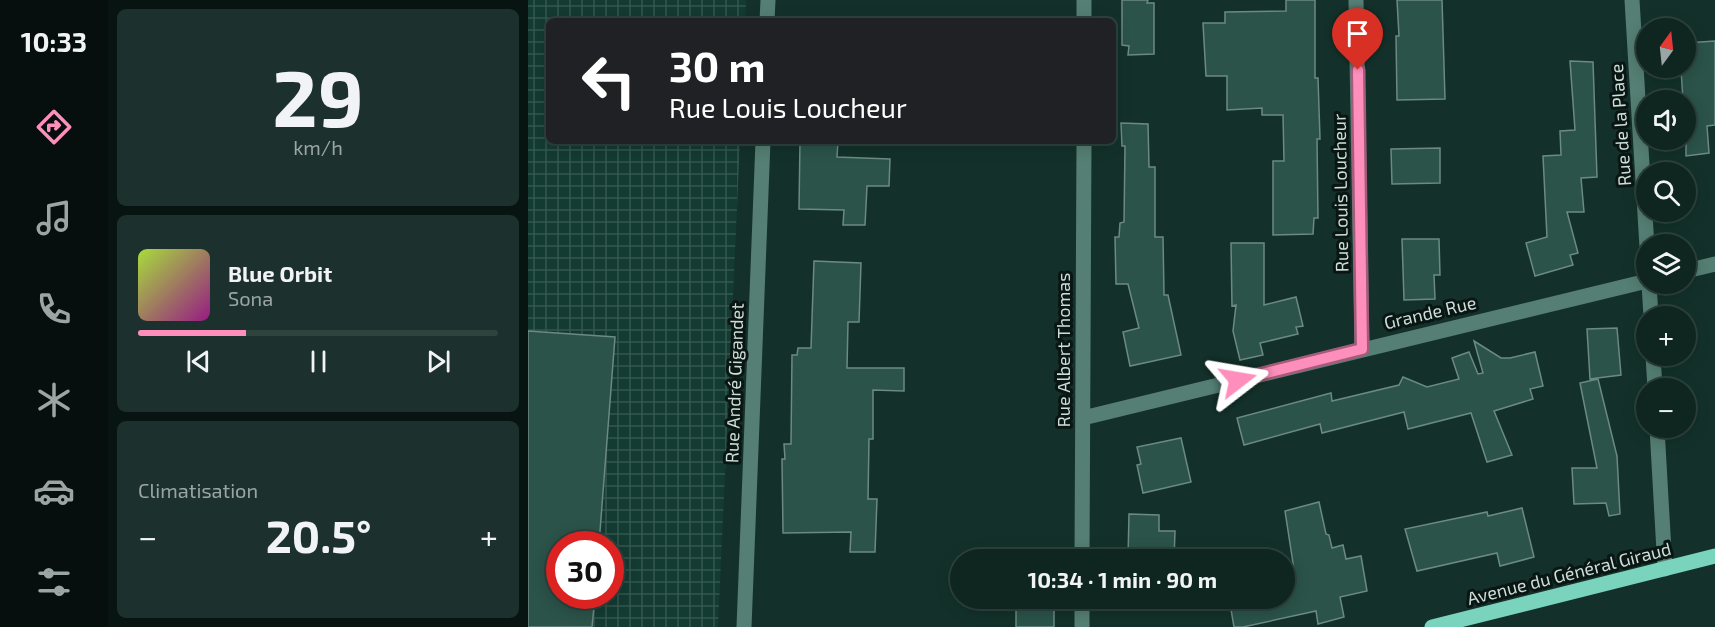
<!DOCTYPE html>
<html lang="fr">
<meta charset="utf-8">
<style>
body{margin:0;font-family:"Exo 2",sans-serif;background:#1c312d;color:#f1f3f6;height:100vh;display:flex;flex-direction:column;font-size:22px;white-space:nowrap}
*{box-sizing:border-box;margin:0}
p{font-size:20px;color:#9ba5a5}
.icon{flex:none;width:33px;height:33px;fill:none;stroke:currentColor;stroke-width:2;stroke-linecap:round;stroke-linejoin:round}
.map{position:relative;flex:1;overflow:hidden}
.side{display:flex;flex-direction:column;gap:9px;padding:9px;background:#081412;width:420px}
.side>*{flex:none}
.guide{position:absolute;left:18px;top:18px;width:570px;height:126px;border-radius:9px;box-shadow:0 3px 15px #0003,0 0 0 2px #2e423e;background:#202124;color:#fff;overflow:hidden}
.needle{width:39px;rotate:15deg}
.controls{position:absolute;left:1108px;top:18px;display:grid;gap:12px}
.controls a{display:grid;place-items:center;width:60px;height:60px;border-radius:50%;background:#0e2520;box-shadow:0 3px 15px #0003,0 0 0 2px #2e423e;font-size:30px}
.speed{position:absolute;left:18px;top:531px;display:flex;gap:12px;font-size:30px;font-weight:700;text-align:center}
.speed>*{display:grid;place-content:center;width:78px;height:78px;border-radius:50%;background:#0e2520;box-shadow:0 3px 15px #0003,0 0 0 2px #2e423e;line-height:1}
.speed .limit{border:9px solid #d22;background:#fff;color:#111}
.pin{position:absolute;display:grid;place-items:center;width:51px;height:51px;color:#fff;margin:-62px -26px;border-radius:50% 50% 50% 0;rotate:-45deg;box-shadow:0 0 6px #0007}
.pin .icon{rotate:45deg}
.me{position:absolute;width:66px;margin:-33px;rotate:76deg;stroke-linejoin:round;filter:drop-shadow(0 0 4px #0008)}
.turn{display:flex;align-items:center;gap:21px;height:126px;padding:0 24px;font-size:27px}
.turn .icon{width:78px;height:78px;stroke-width:2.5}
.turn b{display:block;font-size:42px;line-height:51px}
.big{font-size:45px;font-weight:700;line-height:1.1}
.side .tile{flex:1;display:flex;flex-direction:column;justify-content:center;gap:9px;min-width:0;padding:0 21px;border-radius:9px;background:#1c312d}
.side .dial{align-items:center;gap:0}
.dial b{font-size:78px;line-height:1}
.song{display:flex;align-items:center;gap:18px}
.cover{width:72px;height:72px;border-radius:9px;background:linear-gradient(135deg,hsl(80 70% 55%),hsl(310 70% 35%))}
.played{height:6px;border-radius:3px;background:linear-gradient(90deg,#fe8ebc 30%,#2e423e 30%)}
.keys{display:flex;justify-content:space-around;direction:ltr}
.heat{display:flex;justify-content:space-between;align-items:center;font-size:33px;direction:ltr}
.trip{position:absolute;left:422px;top:549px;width:345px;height:60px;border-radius:30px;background:#0e2520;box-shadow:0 3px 15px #0003,0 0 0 2px #2e423e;font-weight:700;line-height:60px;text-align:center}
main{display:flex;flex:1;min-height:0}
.dock{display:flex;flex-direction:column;width:108px;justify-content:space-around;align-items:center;background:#060f0d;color:#9ba5a5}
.dock .icon{width:42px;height:42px}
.dock .on{color:#fe8ebc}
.dock b{font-size:27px;color:#f1f3f6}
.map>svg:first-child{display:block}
.industrial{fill:url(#industrial-grid);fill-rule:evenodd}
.building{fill:#2b5349;stroke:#6b8a82;stroke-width:1.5}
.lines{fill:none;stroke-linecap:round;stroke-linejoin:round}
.minor{stroke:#557f74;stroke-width:15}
.major{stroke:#7ad3bd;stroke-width:15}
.route-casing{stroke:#a55c7a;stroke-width:15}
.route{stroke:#fe8ebc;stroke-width:10}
.labels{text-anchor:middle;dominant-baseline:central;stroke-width:6;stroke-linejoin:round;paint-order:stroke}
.street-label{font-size:18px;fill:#cdded9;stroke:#0a1613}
</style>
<main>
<nav class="dock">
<b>10:33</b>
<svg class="icon on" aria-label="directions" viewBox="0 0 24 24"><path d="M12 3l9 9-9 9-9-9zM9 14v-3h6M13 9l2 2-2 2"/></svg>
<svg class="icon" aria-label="music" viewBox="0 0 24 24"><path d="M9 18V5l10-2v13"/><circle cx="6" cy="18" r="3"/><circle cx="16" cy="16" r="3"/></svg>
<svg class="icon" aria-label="phone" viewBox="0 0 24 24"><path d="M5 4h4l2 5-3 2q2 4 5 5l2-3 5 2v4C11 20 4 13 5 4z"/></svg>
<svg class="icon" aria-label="climate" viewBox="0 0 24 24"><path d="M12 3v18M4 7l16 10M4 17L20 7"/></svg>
<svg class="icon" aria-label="car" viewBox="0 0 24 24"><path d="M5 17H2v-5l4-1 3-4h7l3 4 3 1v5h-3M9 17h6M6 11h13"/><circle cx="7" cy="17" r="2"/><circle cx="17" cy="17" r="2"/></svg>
<svg class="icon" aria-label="filters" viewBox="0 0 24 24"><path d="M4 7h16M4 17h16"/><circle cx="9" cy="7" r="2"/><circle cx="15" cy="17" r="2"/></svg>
</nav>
<section class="side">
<div class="tile dial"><b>29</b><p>km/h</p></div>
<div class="tile">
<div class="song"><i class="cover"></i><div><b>Blue Orbit</b><p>Sona</p></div></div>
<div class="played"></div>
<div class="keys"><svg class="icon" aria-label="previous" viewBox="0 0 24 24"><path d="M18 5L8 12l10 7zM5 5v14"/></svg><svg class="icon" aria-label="pause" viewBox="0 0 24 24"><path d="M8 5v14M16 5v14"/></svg><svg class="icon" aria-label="next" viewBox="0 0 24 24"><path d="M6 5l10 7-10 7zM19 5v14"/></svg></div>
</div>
<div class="tile"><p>Climatisation</p>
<div class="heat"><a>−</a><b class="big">20.5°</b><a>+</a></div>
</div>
</section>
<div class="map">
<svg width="1187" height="627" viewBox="0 0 1187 627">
<defs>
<pattern id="industrial-grid" width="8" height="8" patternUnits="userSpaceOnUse" patternTransform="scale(1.5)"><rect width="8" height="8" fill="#133b32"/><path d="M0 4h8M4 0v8" fill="none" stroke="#34574f"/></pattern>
</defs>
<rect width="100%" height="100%" fill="#13312a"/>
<path class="industrial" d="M 0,0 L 218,0 L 217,21 L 21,21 L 21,141 L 212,141 L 190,627 L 0,627 ZM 32,544 L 82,544 L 82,596 L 32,596 Z"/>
<path class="building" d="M 594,0 L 620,0 L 619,3 L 626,3 L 626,54 L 600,55 L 601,46 L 594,45 Z
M 758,0 L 787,0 L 787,78 L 790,78 L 792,139 L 789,139 L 790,218 L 786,218 L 785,234 L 745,235 L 745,161 L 756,161 L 755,115 L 734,115 L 734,108 L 699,110 L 699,76 L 678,76 L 675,23 L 697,23 L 697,12 L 758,11 Z
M 869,0 L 914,0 L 917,99 L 869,100 L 868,36 L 871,36 Z
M 1187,41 L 1187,125 L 1179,126 L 1181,153 L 1158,156 L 1158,100 L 1155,100 L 1153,69 L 1158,69 L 1158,43 Z
M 1042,61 L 1065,62 L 1069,177 L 1053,178 L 1056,212 L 1039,212 L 1050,253 L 1042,255 L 1045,265 L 1007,276 L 998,243 L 1019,237 L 1015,156 L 1033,155 L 1032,131 L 1047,130 Z
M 593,123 L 620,124 L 621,167 L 627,167 L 627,237 L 635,237 L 636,295 L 640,295 L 653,355 L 602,366 L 595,332 L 611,328 L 600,284 L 588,284 L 587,237 L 591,237 L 592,223 L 596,222 L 597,146 L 594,146 Z
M 272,141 L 310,141 L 309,157 L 362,159 L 361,186 L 339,186 L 337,225 L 315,225 L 316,210 L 271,209 Z
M 912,148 L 912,183 L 864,184 L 863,149 Z
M 874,239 L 911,239 L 912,275 L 906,275 L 907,299 L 876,300 Z
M 703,243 L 736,243 L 736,305 L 768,297 L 775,326 L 768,327 L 770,334 L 732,343 L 735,355 L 712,360 L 705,331 L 708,305 L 704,306 Z
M 286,261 L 333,263 L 331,322 L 320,322 L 319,368 L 376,368 L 376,391 L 345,390 L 345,439 L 341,439 L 340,499 L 349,499 L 347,552 L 322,552 L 323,532 L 255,533 L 254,459 L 257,459 L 256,444 L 263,444 L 264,355 L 269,355 L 270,348 L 283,348 Z
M 1089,328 L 1093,375 L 1062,379 L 1059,329 Z
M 0,331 L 87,337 L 71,544 L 32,544 L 32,596 L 67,596 L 64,627 L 0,627 Z
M 946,341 L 973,358 L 982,358 L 1007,352 L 1015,386 L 1002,389 L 1005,399 L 966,411 L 984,455 L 959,462 L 943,413 L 880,429 L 876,412 L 794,433 L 792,424 L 716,445 L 709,418 L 803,393 L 804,401 L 871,385 L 875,377 L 899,387 L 931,379 L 924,358 L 941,352 L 950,374 L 955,373 Z
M 1070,379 L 1089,456 L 1092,514 L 1081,516 L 1078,503 L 1046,504 L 1044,468 L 1069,468 L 1052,383 Z
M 653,438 L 663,482 L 615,493 L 609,465 L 613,464 L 609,447 Z
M 791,502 L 798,534 L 801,535 L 804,548 L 815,545 L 818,559 L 833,556 L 839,591 L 812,597 L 816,617 L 790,624 L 788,611 L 715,627 L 706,627 L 701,598 L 756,598 L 756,579 L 767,576 L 757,511 Z
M 994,508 L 1006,557 L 972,566 L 969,553 L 889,571 L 877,529 L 959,512 L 960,516 Z
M 601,514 L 631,515 L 631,531 L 647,531 L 646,560 L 600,558 Z
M 488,600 L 526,600 L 526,627 L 488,627 Z"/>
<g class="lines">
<path class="minor" d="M 828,0 L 834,349
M 1104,0 L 1119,247
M 239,21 L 240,0
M 556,21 L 556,0
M 1158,271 L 1187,264
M 1121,284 L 1123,316
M 1125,356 L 1127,388
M 555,418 L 1119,281
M 1129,428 L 1137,569
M 554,560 L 556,141
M 216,627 L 235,141
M 554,627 L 554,598"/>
<path class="major" d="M 904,627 L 1187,556"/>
</g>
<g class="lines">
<g class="route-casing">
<path id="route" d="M 710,380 L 834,349 L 830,70"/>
</g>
<use href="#route" class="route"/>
</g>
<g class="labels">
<g class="street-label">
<text transform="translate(1092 125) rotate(-94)">Rue de la Place</text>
<text transform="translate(812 193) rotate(-91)">Rue Louis Loucheur</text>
<text transform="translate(902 312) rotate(-13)">Grande Rue</text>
<text transform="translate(535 350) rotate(-90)">Rue Albert Thomas</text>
<text transform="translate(206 383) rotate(-88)">Rue André Gigandet</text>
<text transform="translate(1041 573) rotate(-14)">Avenue du Général Giraud</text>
</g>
</g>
</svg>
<div class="controls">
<a><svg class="needle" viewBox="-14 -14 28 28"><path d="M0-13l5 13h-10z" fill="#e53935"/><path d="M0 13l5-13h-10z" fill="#9ba5a5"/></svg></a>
<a><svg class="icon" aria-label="sound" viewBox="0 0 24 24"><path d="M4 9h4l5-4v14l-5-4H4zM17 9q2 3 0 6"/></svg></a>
<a><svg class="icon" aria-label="search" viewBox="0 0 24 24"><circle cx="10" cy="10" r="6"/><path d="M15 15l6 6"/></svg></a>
<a><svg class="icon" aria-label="layers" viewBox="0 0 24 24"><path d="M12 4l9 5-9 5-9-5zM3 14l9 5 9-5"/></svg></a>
<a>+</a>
<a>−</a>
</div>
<div class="speed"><div class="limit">30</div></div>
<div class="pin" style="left:830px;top:70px;background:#d93025"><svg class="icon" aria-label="arrive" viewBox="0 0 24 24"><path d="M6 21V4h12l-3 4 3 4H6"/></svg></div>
<svg class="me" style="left:710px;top:380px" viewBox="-20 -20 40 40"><path d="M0-17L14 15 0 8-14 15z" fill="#fe8ebc" stroke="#fff" stroke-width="4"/></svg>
<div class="trip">10:34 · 1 min · 90 m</div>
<div class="guide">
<div class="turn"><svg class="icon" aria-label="left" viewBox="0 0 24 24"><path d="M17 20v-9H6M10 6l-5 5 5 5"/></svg><div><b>30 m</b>Rue Louis Loucheur</div></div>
</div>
</div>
</main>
